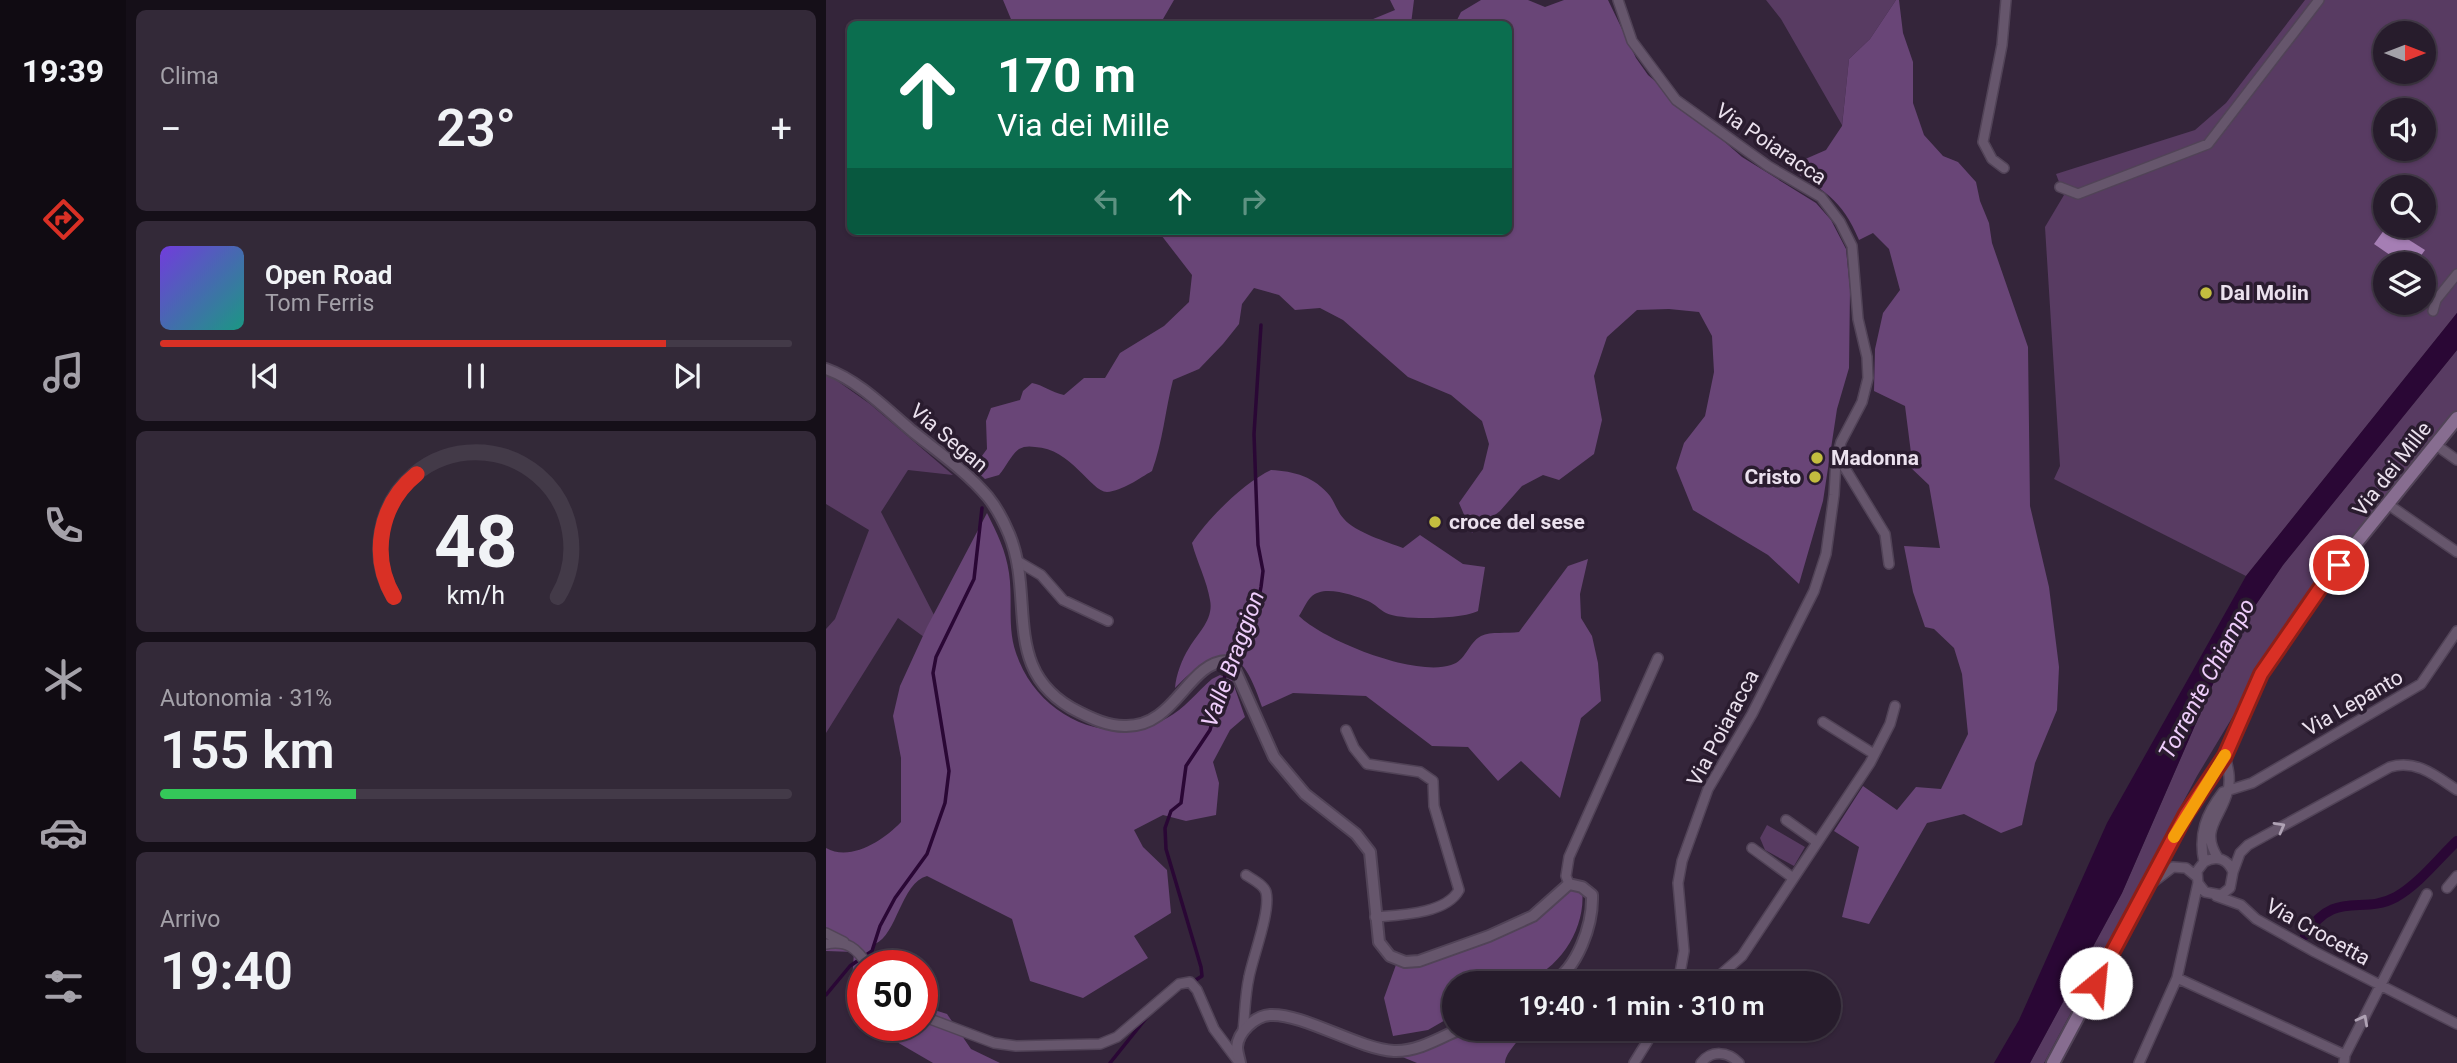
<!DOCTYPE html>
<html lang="it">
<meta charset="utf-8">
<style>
body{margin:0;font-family:Roboto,sans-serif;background:#332938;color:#f1f3f6;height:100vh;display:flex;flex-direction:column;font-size:26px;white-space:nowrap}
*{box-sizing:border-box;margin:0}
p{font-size:23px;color:#a4a1a9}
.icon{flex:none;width:38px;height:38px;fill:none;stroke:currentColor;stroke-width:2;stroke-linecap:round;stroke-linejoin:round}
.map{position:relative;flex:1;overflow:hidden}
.details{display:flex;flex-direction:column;gap:10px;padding:10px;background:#150f18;width:700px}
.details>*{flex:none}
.hud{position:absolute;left:21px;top:21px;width:665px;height:214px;border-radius:10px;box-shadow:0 2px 5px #0004,0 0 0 2px #433a48;background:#0b6e4f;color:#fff;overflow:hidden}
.needle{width:46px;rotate:90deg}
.fabs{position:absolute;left:1547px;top:21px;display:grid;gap:14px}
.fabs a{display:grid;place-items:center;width:63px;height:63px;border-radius:50%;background:#271c2c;box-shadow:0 2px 5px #0004,0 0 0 2px #433a48;font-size:35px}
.speed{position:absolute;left:21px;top:950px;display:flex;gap:14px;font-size:35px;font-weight:700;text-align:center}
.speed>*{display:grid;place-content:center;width:91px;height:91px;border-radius:50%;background:#271c2c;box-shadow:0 2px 5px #0004,0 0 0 2px #433a48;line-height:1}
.speed .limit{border:10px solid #d22;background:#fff;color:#111}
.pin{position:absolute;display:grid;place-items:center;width:60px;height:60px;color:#fff;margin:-30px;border:4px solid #fff;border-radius:50%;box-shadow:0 2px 7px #0007}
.me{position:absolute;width:77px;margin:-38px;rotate:28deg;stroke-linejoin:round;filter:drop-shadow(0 0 5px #0008)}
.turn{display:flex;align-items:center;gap:24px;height:147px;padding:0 35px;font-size:32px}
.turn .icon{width:91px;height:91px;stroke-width:2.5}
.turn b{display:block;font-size:49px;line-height:60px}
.lanes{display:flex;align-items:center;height:66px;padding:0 35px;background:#0003;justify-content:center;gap:35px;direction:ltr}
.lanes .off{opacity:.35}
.big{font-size:52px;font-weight:600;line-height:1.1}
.details .widget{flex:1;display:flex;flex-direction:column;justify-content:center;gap:10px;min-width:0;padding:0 24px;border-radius:10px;background:#332938}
.details .dial{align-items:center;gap:0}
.dial svg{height:182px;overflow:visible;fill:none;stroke:#433a48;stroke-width:7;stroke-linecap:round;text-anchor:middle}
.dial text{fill:#f1f3f6;stroke:none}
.song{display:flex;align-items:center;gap:21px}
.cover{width:84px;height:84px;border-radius:10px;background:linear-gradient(135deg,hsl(260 70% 55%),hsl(170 70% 35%))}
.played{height:7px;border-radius:4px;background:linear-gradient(90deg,#d93025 80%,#433a48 80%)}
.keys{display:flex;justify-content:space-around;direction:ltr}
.heat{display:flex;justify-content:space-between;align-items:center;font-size:38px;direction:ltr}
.charge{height:10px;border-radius:5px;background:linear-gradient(90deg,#34c759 31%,#433a48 0)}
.trip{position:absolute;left:616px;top:971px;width:399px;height:70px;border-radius:35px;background:#271c2c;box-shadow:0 2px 5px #0004,0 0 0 2px #433a48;font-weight:600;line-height:70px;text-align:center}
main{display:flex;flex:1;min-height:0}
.tabs{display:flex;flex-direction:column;width:126px;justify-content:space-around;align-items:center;background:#100b12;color:#a4a1a9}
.tabs .icon{width:49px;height:49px}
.tabs .current{color:#d93025}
.tabs b{font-size:32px;color:#f1f3f6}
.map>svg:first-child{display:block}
.green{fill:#583b62;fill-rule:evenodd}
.forest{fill:#694577}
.water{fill:#2a0735}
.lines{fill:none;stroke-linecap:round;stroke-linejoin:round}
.stream{stroke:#2a0735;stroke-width:3.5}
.canal{stroke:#2a0735;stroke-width:10}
.building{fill:#a57eb4}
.minor-casing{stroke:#514357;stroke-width:12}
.tertiary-casing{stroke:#514357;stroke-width:14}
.secondary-casing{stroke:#514357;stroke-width:16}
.minor{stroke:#66566c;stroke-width:9}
.tertiary{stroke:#66566c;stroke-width:10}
.secondary{stroke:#876d90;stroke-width:12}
.oneway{stroke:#afa2b4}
.route-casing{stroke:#8d1f18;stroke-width:18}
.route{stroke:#d93025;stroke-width:12}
.slow{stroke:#f59e0b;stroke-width:12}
.poi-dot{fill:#c3bd3f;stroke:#2a1c2f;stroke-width:2.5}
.labels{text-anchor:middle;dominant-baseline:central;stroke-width:7;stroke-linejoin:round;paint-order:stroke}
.street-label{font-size:21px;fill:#ebe1ee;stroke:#2a1c2f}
.poi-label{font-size:21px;font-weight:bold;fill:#ebe1ee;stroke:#2a1c2f;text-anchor:start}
.water-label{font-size:23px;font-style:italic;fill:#eecdfb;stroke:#2a1c2f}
</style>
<main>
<nav class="tabs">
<b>19:39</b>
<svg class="icon current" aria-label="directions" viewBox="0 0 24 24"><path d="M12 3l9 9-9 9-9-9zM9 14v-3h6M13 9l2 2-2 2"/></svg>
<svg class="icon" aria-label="music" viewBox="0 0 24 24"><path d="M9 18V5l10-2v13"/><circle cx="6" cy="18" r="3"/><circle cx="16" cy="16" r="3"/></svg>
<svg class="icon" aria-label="phone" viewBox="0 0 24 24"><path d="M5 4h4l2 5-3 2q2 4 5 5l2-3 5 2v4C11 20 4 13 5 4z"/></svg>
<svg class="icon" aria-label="climate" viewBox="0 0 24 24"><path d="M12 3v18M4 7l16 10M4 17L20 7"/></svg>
<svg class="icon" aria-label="car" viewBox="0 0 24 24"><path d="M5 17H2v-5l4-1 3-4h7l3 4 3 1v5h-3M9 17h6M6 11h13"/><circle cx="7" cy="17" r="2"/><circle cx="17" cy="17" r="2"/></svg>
<svg class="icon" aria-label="filters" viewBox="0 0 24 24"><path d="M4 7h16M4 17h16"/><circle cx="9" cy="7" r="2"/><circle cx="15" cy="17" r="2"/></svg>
</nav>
<section class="details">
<div class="widget"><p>Clima</p>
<div class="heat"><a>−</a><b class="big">23°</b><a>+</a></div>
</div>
<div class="widget">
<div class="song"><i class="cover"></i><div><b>Open Road</b><p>Tom Ferris</p></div></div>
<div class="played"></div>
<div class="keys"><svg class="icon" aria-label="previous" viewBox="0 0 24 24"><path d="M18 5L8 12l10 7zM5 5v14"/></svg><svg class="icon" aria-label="pause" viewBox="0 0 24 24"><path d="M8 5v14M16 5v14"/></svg><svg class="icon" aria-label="next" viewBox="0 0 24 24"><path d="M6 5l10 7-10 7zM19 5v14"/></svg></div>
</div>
<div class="widget dial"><svg viewBox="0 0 100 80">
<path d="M14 69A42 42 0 1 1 86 69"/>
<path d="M14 69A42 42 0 0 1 24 15" stroke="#d93025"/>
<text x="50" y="56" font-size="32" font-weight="700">48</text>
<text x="50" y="72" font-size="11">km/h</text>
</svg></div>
<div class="widget"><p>Autonomia · 31%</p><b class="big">155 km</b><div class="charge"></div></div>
<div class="widget"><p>Arrivo</p><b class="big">19:40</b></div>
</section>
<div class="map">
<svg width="1631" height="1063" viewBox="0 0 1631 1063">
<rect width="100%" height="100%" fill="#34253a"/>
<path class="green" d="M 940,0 L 1070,0 L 1044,39 L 1023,59 L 1016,125 L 955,19 Z
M 1479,0 L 1631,0 L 1631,313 L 1420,576 L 1228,479 L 1234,466 L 1219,227 L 1238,195 L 1230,174 L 1369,130 L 1400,103 ZM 1559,33 L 1598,33 L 1598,72 L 1559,72 ZM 1559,110 L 1598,110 L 1598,149 L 1559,149 ZM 1559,187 L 1598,187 L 1598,226 L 1559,226 ZM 1559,264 L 1598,264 L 1598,303 L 1559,303 Z
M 1631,350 L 1631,418 L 1433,673 L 1371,776 L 1218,1063 L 1204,1063 L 1296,893 L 1397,661 L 1416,625 L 1457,565 Z
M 0,373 L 44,404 L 127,475 L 82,470 L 55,512 L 108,615 L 98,637 L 72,618 L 0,733 L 0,629 L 9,619 L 43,530 L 0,504 Z
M 941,825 L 979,847 L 968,866 L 939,850 L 934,838 Z"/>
<path class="forest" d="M 177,0 L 348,0 L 337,19 L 338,24 L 187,24 Z
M 564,0 L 588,0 L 585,24 L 535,24 L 569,10 Z
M 655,0 L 702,0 L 719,7 L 738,0 L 782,0 L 810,58 L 822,75 L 916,157 L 990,203 L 1005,220 L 1020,249 L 1024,289 L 1023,368 L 1011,409 L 997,501 L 973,584 L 942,555 L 867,510 L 850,468 L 858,443 L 879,416 L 888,372 L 886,336 L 873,312 L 843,309 L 811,310 L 781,337 L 768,376 L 776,420 L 768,454 L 733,480 L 717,475 L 696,486 L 674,511 L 646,533 L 633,503 L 657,469 L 663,444 L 656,421 L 625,395 L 582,377 L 517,320 L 494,308 L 469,310 L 453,295 L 428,288 L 416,304 L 413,324 L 397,344 L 373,369 L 347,380 C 339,411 337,441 326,471 C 314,478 296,491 281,492 C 265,492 245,448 209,447 C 204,446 198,446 193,449 C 185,455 180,467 173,475 L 159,479 L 147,468 L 161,449 L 160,421 L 165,408 L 194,400 L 197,391 L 206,383 C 217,385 225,392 238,395 L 258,378 L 279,378 L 294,353 L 338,326 L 363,302 L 366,275 L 332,231 L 682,231 L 682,24 L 629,24 L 635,12 Z
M 1070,0 L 1073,0 L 1077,33 L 1087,62 L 1087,103 L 1098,135 L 1117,156 L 1132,162 L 1150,182 L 1154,201 L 1163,223 L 1166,243 L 1202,347 L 1204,506 L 1223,587 L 1233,667 L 1231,710 L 1209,763 L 1196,825 L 1175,833 L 1138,814 L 1101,823 L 1043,924 L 1016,917 L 1033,847 L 1008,831 L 1037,786 L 1071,810 L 1090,787 L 1115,789 L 1142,734 L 1136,674 L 1128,648 L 1108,629 L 1099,627 L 1087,592 L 1078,546 L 1114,548 L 1103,485 L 1083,466 L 1085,453 L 1079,406 L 1048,391 L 1049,349 L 1057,313 L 1074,290 L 1063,249 L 1047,233 L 1033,240 C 1016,199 997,190 961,167 L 1000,150 L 1016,126 L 1023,59 L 1044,39 Z
M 445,470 C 468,471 489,477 504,496 C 509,503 512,513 518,519 C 529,532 561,542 577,548 L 594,535 L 637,564 L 659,567 L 652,611 C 637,619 576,621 560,613 C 554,610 549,604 542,601 C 528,595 497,584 485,597 C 480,602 477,610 473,616 C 499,641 589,677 625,665 C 640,661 642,643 655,636 C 665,631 681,634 693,632 L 742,566 L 762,559 L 754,594 L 755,618 L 766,636 L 772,663 L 775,701 L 755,718 L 734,798 L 695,761 L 672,781 L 642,747 L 606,746 L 540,696 L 467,693 L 436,707 C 415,643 395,641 349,688 C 350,675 356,659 363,648 C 372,633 388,619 384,600 C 381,581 371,562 366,543 C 382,518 419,482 445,470 Z
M 161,513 C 171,533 180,551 183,573 C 187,600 181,627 190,653 C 211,716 282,750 341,718 C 358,709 371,692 386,679 L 394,675 L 406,680 L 419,717 L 404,730 L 387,762 L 393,783 L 390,815 L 360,821 L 337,815 L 308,830 L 317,847 L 341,870 L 345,913 L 308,936 L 322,958 L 257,998 L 204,981 L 186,919 L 101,876 C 75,883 71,935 49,944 L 42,958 L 47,966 L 37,966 L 37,1002 L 26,981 L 28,952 L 0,951 L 0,848 C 25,862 58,840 75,822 L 75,758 L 67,716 L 74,686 L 101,627 Z
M 744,889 L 756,890 C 761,930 729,978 688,983 C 669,986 648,983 628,984 L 628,1015 L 602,1030 L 567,1036 L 558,998 L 571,962 L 699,925 L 726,908 Z
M 96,1006 L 121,1014 L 145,1049 L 174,1063 L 107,1063 L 52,1031 L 49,1026 L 96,1026 Z
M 642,1029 L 697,1029 C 695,1042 680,1050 679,1063 L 591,1063 L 569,1054 L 609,1047 Z"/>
<path class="water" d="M 1631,313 L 1631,350 L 1457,565 L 1416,625 L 1397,661 L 1296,893 L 1204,1063 L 1168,1063 L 1193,1020 L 1281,823 L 1420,576 Z"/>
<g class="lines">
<path class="stream" d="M 365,983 L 376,976 L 375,967 L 340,849 L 339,828 L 345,811 L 355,803 L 360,766 L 384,730 L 406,650 L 421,628 L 432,602 L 435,587 L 437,571 L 432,545 L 428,434 L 435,325
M 0,995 L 24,966 L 46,951 L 54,926 L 69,898 L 101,854 L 119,803 L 123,771 L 107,673 L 110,657 L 148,579 L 156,508
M 284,1063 L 325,1012"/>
<path class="canal" d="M 1479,935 C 1510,888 1535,916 1570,897 C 1593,884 1612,859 1631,841"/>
</g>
<path class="building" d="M 1561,226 L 1599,250 L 1589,264 L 1577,264 L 1548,244 Z"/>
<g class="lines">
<g class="minor-casing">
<path id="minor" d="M 792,0 L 806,41 L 850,100 L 942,166 L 995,197 L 1014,222 L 1026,246 L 1032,319 L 1041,357 L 1042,378 L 1036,402 L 1015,442 L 1010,461 L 1008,495 L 1000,554 L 988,591 L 926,714 L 882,789 L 856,861 L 852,883 L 858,951 L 852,984
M 1178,168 L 1166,159 L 1157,142 L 1176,45 L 1180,0
M 1234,187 L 1252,194 L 1382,144 L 1493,0
M 1607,311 L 1610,300 L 1631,274
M 1610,445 L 1631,460
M 1011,455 L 1059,534 L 1063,564
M 1563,505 L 1631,552
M 191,561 L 215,575 L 237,600 L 282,621
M 997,722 L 1048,754
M 520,730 L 528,748 L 541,764 L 594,772 L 607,781 L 608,806 L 633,890 C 620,914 574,915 549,917
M 960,820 L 991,842
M 926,848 L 967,878
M 1392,858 C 1373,829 1396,817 1402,790 C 1405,778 1402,767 1399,756
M 1378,862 C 1372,834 1380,814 1397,792 L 1426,783 L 1595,684 L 1631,631
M 1407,872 L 1414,853 L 1422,845 L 1564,767 C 1590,759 1610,776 1631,790
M 1326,883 L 1347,867 L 1360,868 L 1371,877
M 743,884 L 740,876 L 743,857 L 832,658
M 1621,888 L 1631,876
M 1390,896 L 1415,905 L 1430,919 L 1489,952 L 1631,1024
M 0,933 L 18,942
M 0,944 C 21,940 31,948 42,966
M 1351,978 L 1519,1055
M 884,984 L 916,956 L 1044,763 L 1064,724 L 1069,706
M 96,1016 L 168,1043 L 190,1046 L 274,1044 L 291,1037 L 353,984 L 364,982 L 371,990 L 388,1029 L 412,1061
M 417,1031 C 419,1013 419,995 423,977 C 427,956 445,911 440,892 C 438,885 426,879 420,875
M 808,1063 L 829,1029
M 875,1063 C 885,1050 902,1051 913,1063
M 1313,1063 L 1351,978 L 1372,883 L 1371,871 L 1378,862 C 1391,855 1402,859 1407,872 L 1404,888 L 1395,895 L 1379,892 L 1372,883
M 1518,1063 L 1519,1055 L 1601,894"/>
</g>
<g class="tertiary-casing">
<path id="tertiary" d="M 0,369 C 32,380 60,409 86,431 C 111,451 140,471 162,497 C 170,507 178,522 183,534 C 210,598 173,673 253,712 C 267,719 282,726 298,726 C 350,728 361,662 401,661 L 407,665 L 448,757 L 479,794 L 530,834 L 544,852 L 553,942 L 564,956 L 579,962 L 593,961 L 663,936 L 707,916 L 743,884 L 756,887 L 766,895 C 767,924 752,969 724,984
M 414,1063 C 413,1058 411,1052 411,1047 C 412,1032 429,1016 444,1015 C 477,1013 532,1049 568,1051 C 591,1052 614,1038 634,1029"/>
</g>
<g class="secondary-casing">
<path id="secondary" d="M 1227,1063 L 1360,814 L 1399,756 L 1435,674 L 1497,584 L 1631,418"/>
</g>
<use href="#minor" class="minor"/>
<use href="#tertiary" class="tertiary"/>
<use href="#secondary" class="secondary"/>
</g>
<defs><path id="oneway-chevron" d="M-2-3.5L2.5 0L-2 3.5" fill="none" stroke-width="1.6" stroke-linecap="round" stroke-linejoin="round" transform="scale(1.75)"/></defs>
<g class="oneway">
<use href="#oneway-chevron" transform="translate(1454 827) rotate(-29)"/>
<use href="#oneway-chevron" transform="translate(1537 1020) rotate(-62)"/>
</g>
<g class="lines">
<g class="route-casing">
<path id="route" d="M 1270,983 L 1360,814 L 1399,756 L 1435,674 L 1497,584 L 1513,565"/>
</g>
<use href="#route" class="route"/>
<path class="slow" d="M 1348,837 L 1399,755"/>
</g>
<g class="poi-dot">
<circle cx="1380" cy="293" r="7"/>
<circle cx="991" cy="458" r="7"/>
<circle cx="989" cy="477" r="7"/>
<circle cx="609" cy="522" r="7"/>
</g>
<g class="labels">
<g class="street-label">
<text transform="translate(945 144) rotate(34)">Via Poiaracca</text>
<text transform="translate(123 438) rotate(40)">Via Segan</text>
<text transform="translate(1566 469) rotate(-52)">Via dei Mille</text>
<text transform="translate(1527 703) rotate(-30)">Via Lepanto</text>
<text transform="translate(897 728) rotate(-62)">Via Poiaracca</text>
<text transform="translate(1492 932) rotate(29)">Via Crocetta</text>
</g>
<g class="poi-label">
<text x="1394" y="293">Dal Molin</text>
<text x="1005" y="458">Madonna</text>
<text x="975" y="477" text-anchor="end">Cristo</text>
<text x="623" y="522">croce del sese</text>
</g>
<g class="water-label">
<text transform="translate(407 659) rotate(-70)">Valle Braggion</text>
<text transform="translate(1381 679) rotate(-62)">Torrente Chiampo</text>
</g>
</g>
</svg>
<div class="fabs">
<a><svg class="needle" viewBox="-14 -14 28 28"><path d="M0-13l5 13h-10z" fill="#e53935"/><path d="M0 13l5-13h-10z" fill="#a4a1a9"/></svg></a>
<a><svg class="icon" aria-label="sound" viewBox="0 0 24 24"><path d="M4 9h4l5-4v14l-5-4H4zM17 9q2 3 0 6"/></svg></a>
<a><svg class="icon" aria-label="search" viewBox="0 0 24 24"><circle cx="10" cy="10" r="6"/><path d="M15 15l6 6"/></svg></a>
<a><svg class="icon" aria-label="layers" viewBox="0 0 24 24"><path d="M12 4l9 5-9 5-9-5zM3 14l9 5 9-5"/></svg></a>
</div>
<div class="speed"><div class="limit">50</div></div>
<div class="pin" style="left:1513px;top:565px;background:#d93025"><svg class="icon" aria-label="arrive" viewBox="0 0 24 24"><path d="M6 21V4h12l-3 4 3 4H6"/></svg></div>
<svg class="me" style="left:1270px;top:983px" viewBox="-20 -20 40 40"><circle r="19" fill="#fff"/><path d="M0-13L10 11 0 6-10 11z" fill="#d93025"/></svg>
<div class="trip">19:40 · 1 min · 310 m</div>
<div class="hud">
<div class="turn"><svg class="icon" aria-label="ahead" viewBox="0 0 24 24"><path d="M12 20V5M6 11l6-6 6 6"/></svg><div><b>170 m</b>Via dei Mille</div></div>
<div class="lanes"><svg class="icon off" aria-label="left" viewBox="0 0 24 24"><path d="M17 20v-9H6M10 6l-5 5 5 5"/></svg><svg class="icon" aria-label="ahead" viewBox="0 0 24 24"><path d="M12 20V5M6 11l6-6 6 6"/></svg><svg class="icon off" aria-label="right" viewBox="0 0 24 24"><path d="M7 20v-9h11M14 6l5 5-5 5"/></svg></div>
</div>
</div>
</main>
